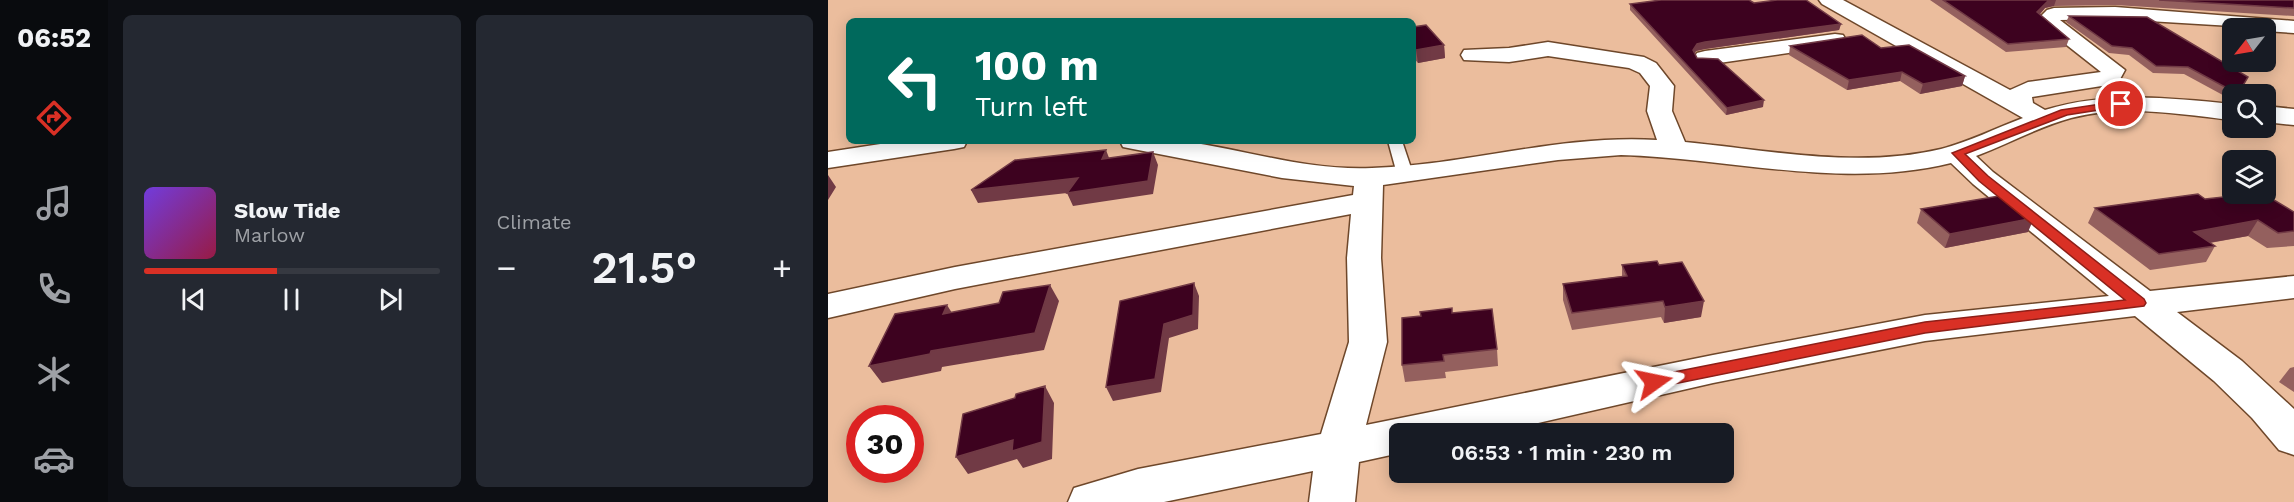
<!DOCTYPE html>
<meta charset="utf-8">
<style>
body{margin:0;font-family:"Work Sans",sans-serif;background:#242831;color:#f1f3f6;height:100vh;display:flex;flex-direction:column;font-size:22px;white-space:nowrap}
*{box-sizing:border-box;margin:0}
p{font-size:20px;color:#9ea1a6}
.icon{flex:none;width:33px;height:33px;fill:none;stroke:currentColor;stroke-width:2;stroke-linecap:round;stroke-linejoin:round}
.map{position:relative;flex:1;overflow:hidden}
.drawer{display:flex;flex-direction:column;gap:15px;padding:15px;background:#0d0f14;width:720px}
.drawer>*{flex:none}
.guide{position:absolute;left:18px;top:18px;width:570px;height:126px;border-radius:9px;box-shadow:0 3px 15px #0003;background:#00695c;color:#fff;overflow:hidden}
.needle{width:39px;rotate:239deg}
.controls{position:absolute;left:1394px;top:18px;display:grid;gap:12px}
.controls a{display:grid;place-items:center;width:54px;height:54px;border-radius:9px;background:#171b24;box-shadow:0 3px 15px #0003;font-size:30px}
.speed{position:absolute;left:18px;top:405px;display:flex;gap:12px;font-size:30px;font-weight:700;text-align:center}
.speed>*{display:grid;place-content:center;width:78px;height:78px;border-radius:50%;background:#171b24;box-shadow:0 3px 15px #0003;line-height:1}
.speed .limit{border:9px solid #d22;background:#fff;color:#111}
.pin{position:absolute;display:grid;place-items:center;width:51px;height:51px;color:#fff;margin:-26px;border:3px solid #fff;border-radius:50%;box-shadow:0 2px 6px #0007}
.me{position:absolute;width:66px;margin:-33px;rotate:78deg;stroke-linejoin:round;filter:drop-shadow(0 0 4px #0008)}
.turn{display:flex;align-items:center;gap:21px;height:126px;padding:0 30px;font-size:27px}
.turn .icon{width:78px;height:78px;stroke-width:2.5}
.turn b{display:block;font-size:42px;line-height:51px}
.big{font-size:45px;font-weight:600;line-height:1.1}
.drawer .tile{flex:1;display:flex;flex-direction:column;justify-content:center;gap:9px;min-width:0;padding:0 21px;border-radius:9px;background:#242831}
.song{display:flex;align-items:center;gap:18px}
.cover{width:72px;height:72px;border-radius:9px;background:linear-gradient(135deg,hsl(260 70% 55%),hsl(340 70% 35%))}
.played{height:6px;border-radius:3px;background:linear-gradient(90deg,#d93025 45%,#363941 45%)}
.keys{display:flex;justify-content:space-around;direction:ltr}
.heat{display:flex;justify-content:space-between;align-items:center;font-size:33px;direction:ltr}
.drawer .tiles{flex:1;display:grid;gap:15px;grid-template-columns:repeat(2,1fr)}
.trip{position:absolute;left:561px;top:423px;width:345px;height:60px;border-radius:9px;background:#171b24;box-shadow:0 3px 15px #0003;font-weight:600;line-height:60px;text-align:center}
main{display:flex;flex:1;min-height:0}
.tabs{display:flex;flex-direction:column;width:108px;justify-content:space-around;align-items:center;background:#090b0e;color:#9ea1a6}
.tabs .icon{width:42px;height:42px}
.tabs .selected{color:#d93025}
.tabs b{font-size:27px;color:#f1f3f6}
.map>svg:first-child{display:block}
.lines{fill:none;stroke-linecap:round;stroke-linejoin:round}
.service-casing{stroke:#6e472a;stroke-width:3}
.minor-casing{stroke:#6e472a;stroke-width:3}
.service{fill:#fff;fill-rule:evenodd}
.minor{fill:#fff;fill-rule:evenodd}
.wall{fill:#94605e}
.shaded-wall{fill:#713a45}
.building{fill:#3d021f;stroke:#713a45;stroke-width:1.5}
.route{fill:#d93025;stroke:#8d1f18;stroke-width:1.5}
</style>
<main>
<nav class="tabs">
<b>06:52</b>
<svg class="icon selected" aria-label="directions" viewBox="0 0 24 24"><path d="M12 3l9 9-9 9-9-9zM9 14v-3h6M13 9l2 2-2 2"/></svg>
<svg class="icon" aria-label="music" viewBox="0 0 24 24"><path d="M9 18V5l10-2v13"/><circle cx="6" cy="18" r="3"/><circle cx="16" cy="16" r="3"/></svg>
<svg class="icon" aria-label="phone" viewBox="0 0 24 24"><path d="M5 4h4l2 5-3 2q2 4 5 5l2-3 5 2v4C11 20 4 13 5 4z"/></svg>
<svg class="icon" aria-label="climate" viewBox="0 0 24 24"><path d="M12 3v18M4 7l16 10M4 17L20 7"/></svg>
<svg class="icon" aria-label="car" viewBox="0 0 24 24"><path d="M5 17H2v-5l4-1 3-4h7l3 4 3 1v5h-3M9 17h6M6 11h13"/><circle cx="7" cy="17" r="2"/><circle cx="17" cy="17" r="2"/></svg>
</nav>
<section class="drawer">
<div class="tiles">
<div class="tile">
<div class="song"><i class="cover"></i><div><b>Slow Tide</b><p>Marlow</p></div></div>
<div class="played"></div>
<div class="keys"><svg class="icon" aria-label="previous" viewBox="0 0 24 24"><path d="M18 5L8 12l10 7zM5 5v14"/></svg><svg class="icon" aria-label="pause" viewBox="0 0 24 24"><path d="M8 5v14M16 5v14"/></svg><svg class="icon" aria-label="next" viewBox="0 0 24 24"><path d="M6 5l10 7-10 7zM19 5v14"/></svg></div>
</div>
<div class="tile"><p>Climate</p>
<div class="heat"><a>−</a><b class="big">21.5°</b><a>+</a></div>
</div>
</div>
</section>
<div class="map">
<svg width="1466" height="502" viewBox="0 0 1466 502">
<rect width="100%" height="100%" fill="#ebbd9d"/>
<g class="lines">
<g class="service-casing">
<path id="service" d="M 560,141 L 574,141 L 585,174 L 583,177 L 577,179 L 569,174 Z"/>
</g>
<g class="minor-casing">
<path id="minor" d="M 991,0 L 1015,0 L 1182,90 L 1200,82 L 1273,72 L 1212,24 L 1209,20 L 1219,10 L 1226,8 L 1287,7 L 1466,21 L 1466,33 L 1437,31 L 1437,28 L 1287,19 L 1232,20 L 1297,70 L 1291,81 L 1280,85 L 1204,97 L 1205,103 L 1217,110 C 1279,91 1340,98 1404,104 L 1404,120 C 1352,114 1295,104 1243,118 C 1210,127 1180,144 1148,156 L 1165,172 L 1322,291 L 1466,276 L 1466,298 L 1349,312 L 1414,361 L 1466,409 L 1466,455 L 1451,450 L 1424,418 L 1386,381 L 1307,316 L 1097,341 L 885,383 L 662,434 L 572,434 L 572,453 L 531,462 L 527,502 L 481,502 L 485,471 L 336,502 L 240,502 L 246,488 L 310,469 L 493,434 L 521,342 L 519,258 L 523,214 L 127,289 L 0,318 L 0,294 L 127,267 L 525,195 L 526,186 L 454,178 L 305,149 L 295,147 L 292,141 C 312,141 335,139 355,141 C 419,150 479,171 544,168 C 640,165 732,134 829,140 L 819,111 L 822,86 L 812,73 L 801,68 L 720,56 L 681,62 L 636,60 L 633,55 L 636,50 L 681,48 L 720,42 L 816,57 L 828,63 L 846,86 L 844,111 L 857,142 C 941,150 1029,169 1113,149 C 1141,142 1168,128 1195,118 L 994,4 ZM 793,155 C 902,158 1015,190 1123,163 L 1145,184 L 1281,296 L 1097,315 L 885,355 L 538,425 L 559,342 L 553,258 L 555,185 L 730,160 Z
M 1007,34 L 1015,35 L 1018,40 L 1015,45 L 877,65 L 869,63 L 866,58 L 869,53 L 877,51 Z
M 1437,106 L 1466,109 L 1466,125 L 1437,122 Z
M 72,141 L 139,141 L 136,147 L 126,149 L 0,168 L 0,152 Z"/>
</g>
<use href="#service" class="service"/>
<use href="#minor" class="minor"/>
</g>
<path class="wall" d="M 1102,0 L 1466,0 L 1466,16 L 1287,5 L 1226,6 L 1217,8 L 1212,14 L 1241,39 L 1238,47 L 1178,52 Z
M 802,4 L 1013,24 L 1011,30 L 877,49 L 868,51 L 867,53 L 869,58 L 935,107 L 898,115 L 802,10 Z
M 1241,16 L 1319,17 L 1410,94 L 1404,94 L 1404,100 L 1356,74 L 1325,73 L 1301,55 L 1281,53 L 1238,22 Z
M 585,27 L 616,45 L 617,58 L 590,63 L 585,57 Z
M 962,46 L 1053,48 L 1137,76 L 1134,86 L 1092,94 L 1072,81 L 1019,90 L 961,55 Z
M 1377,199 L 1466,212 L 1466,246 L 1439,248 L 1420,236 L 1382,243 L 1387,246 L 1378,262 L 1322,270 L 1260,223 L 1267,208 Z
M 1093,209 L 1200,232 L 1117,248 L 1089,223 Z
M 794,265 L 831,265 L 873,317 L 836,323 L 833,317 L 744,330 L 735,300 L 735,284 L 794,276 Z
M 625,313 L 669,349 L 670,366 L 617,372 L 618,378 L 577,382 L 574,365 Z
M 1466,367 L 1466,392 L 1451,382 L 1462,368 Z"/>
<path class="shaded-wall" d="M 1224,0 L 1228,0 L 1226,6 L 1217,8 L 1207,20 L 1209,12 L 1220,1 Z
M 1013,24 L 1011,30 L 877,49 L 868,51 L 864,57 L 865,50 L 869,44 L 877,42 Z
M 616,45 L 617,58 L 590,63 L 588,50 Z
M 1074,72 L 1072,81 L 1019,90 L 1021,80 Z
M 1137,76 L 1134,86 L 1092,94 L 1095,84 Z
M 936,100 L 935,107 L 898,115 L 899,108 Z
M 278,150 L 283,163 L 274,159 Z
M 325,152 L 330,165 L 325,194 L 245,206 L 239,193 L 150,203 L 143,190 Z
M 0,175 L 8,187 L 0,200 Z
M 1206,218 L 1200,232 L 1117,248 L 1122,234 Z
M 1430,220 L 1420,236 L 1357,247 L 1366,232 Z
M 366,283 L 371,296 L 370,329 L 341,338 L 333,392 L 285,401 L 278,387 L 336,324 Z
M 222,285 L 231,301 L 216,350 L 114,367 L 113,371 L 54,383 L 41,366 L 103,351 Z
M 876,301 L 873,317 L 836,323 L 837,307 Z
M 119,305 L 129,321 L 115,314 Z
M 217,386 L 226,403 L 224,459 L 195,468 L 189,459 L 140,474 L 128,457 Z"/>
<path class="building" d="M 833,0 L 921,0 L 926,3 L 949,0 L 978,0 L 1013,24 L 877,42 L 869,44 L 865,50 L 869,58 L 890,59 L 936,100 L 899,108 L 802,4 Z
M 1115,0 L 1224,0 L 1220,1 L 1209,12 L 1241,39 L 1180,44 Z
M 1331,0 L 1466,0 L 1466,8 Z
M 1241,16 L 1319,17 L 1420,77 L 1410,94 L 1360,67 L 1328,66 L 1304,48 L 1284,46 Z
M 598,25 L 616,45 L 588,50 L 585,46 L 585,27 Z
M 1034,35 L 1053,48 L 1081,45 L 1137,76 L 1095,84 L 1074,72 L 1021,80 L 962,46 Z
M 278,150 L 274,159 L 325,152 L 320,181 L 239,193 L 250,178 L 143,190 L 187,160 Z
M 1370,194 L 1377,199 L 1424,194 L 1436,194 L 1466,212 L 1466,231 L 1450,233 L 1430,220 L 1366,232 L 1387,246 L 1331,254 L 1267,208 Z
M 1177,195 L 1206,218 L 1122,234 L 1093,209 Z
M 829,261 L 831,265 L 854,262 L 876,301 L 837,307 L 835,301 L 744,313 L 735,284 L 799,276 L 794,265 Z
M 366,283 L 365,315 L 336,324 L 327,379 L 278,387 L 292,301 Z
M 222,285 L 207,333 L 103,351 L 102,354 L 41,366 L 67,314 L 119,305 L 115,314 L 171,303 L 175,292 Z
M 624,308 L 624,313 L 664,309 L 669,349 L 615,355 L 616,361 L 574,365 L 574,318 L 593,316 L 592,312 Z
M 217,386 L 214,442 L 184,451 L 185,440 L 128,457 L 135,414 L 187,398 L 188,394 Z"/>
<path class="route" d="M 1293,101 L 1296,102 L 1296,106 L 1239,115 L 1137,154 L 1160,176 L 1316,299 L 1318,303 L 1316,306 L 1097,333 L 826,388 L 821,386 L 818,382 L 826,376 L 1097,322 L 1297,300 L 1151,181 L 1124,153 L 1233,110 Z"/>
</svg>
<div class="controls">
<a><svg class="needle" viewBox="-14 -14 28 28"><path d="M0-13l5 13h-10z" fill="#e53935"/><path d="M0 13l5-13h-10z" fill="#9ea1a6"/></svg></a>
<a><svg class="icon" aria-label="search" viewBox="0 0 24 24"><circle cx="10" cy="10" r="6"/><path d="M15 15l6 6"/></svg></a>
<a><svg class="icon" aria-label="layers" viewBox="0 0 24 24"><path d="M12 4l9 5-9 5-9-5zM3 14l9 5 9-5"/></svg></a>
</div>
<div class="speed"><div class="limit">30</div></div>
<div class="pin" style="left:1293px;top:104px;background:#d93025"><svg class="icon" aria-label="arrive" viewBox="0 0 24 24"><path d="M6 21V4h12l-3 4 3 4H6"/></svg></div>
<svg class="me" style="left:826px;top:382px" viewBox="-20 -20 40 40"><path d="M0-17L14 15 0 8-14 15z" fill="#d93025" stroke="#fff" stroke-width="4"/></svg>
<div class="trip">06:53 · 1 min · 230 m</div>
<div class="guide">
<div class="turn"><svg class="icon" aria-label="left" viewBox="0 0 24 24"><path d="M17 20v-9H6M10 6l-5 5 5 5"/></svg><div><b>100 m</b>Turn left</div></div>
</div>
</div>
</main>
